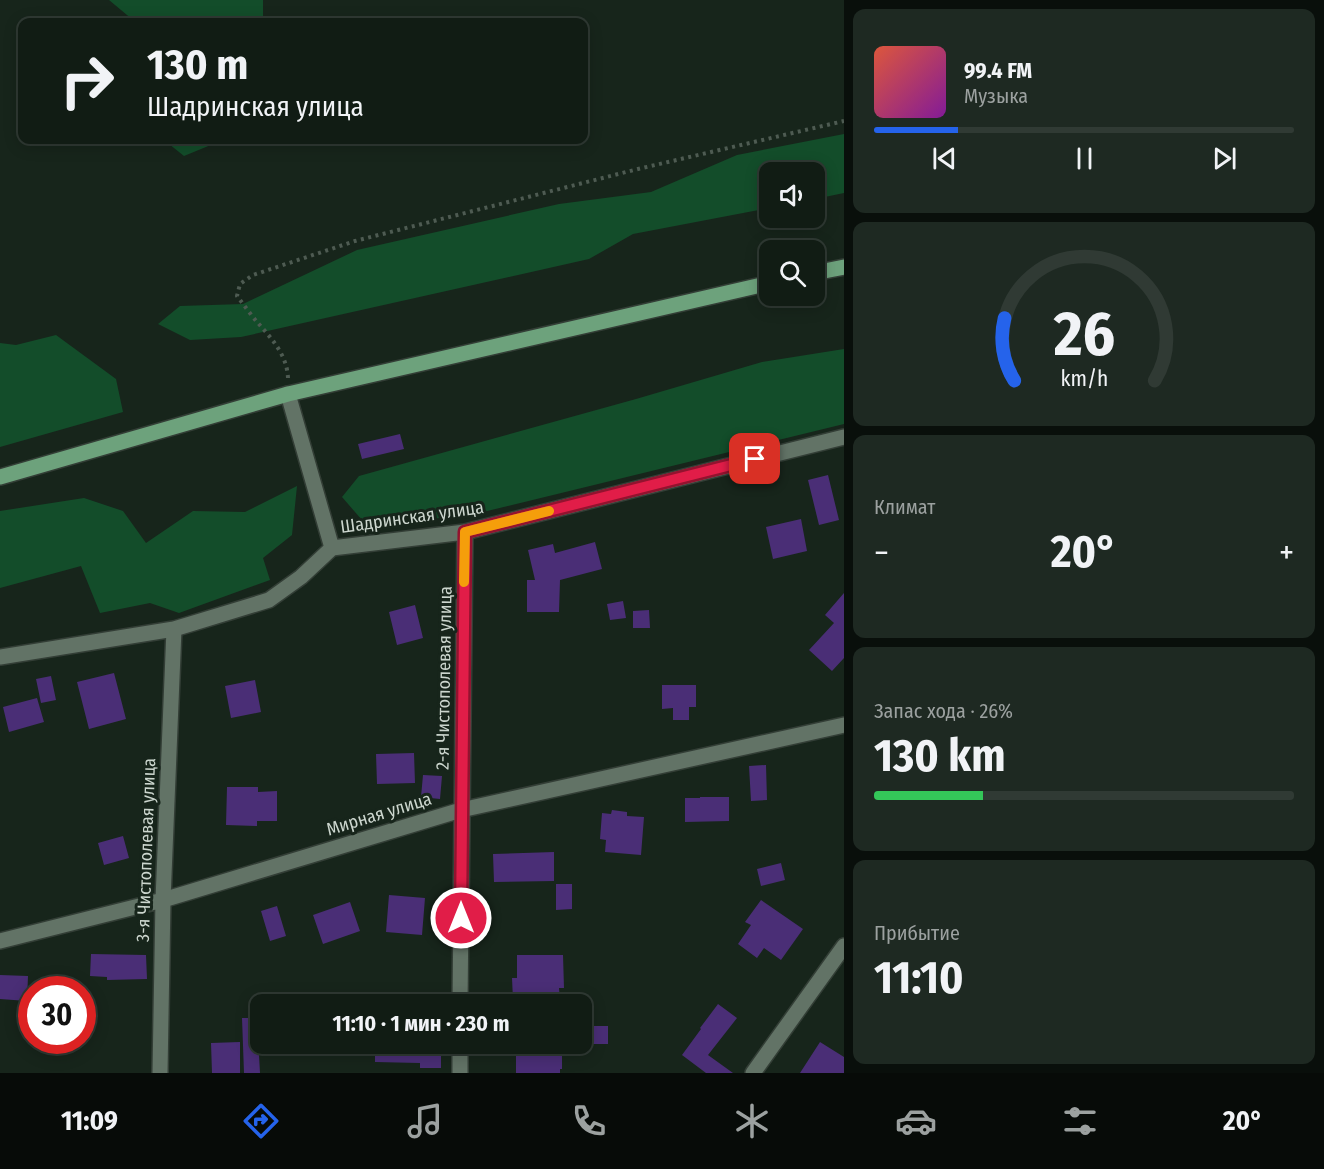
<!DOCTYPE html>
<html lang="ru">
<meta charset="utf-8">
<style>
body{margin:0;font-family:"Fira Sans Condensed",sans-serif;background:#1e2922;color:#f1f3f6;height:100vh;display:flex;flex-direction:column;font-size:22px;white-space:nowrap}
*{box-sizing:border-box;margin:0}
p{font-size:20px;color:#9ca1a0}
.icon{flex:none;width:33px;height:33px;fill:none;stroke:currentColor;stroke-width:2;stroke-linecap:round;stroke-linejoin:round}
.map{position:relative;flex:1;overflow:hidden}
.side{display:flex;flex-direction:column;gap:9px;padding:9px;background:#090f0b;width:480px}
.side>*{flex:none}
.guide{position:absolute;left:18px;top:18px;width:570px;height:126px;border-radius:12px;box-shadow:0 3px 15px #0003,0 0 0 2px #303a34;background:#111c14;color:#f1f3f6;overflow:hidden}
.controls{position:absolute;left:759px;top:162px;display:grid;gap:12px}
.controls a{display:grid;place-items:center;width:66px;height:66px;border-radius:12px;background:#111c14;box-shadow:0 3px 15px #0003,0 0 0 2px #303a34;font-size:30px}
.speed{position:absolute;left:18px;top:976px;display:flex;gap:12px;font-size:30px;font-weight:700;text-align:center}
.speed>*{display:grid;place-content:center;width:78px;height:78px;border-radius:50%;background:#111c14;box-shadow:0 3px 15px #0003,0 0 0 2px #303a34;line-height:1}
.speed .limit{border:9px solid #d22;background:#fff;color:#111}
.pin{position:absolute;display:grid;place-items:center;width:51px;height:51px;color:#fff;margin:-26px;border-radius:12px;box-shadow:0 3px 9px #0006}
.me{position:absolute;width:66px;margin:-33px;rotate:0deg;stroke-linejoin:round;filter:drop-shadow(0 0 4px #0008)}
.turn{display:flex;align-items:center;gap:21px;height:126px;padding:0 30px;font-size:27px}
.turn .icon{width:78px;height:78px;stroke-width:2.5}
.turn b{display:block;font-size:42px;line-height:51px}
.big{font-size:45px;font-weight:700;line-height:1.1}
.side .tile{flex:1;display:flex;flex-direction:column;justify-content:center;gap:9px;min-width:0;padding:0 21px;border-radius:12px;background:#1e2922}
.side .dial{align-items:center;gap:0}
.dial svg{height:156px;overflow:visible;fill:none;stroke:#303a34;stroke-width:7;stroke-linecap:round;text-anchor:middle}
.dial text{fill:#f1f3f6;stroke:none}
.song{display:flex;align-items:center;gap:18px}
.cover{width:72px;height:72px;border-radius:9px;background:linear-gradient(135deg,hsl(10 70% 55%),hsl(290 70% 35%))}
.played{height:6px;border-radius:3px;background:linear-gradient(90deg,#2563eb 20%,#303a34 20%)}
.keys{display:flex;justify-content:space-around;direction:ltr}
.heat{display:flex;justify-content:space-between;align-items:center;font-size:33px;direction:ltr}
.charge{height:9px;border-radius:4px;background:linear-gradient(90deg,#34c759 26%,#303a34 0)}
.trip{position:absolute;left:250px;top:994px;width:342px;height:60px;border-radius:12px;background:#111c14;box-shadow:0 3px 15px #0003,0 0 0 2px #303a34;font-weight:700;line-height:60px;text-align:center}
.tab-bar{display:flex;height:96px;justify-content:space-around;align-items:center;background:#070b08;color:#9ca1a0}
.tab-bar .icon{width:42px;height:42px}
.tab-bar .on{color:#2563eb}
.tab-bar b{font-size:27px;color:#f1f3f6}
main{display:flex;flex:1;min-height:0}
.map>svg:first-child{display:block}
.green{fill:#134d2a}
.building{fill:#4a2e76}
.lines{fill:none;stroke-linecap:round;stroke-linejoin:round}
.street-casing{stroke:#333e36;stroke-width:18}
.primary-casing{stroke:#333e36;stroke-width:18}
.path{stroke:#4e5b52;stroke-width:4;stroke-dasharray:3 4.5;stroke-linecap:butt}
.street{stroke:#627366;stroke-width:15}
.primary{stroke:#6da27c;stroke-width:15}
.route-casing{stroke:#92132f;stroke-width:15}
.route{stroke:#e11d48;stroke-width:10}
.slow{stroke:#f59e0b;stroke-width:10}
.labels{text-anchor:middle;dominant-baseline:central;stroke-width:6;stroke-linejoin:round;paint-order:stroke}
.street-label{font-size:18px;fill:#ccd6ce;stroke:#17251b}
</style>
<main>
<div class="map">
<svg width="844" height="1073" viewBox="0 0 844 1073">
<rect width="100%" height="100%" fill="#17251b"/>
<path class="green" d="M 109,0 L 263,0 L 263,22 L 133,22 L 133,20 Z
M 844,134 L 844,193 L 815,199 L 814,172 L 770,172 L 769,208 L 633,234 L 589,259 L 241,337 L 190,340 L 158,324 L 180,306 L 243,304 L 357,250 L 559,204 L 651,192 L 737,155 Z
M 164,140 L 223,140 L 184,156 Z
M 56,335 L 116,379 L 123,412 L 0,447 L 0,343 L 16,345 Z
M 844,349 L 844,424 L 479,513 L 368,527 L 342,497 L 359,476 L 636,399 L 762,362 Z
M 297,486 L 292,535 L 263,558 L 270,580 L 179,613 L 150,603 L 100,613 L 81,566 L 0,588 L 0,511 L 84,498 L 123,511 L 146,543 L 193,511 L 245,512 Z"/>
<path class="building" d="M 400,434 L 404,449 L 362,459 L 358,444 Z
M 828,475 L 839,520 L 819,525 L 808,480 Z
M 801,519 L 807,551 L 773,559 L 766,527 Z
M 595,542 L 602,569 L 560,580 L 559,612 L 527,612 L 527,580 L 535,580 L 528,550 L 553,544 L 555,553 Z
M 844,593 L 844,658 L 832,671 L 809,650 L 834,623 L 825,615 Z
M 623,601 L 626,618 L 610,620 L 607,604 Z
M 415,605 L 423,638 L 397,645 L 389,612 Z
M 649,610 L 650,628 L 633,628 L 633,611 Z
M 114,673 L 126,719 L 89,729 L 77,682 Z
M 51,676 L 56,700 L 41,703 L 36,679 Z
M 255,680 L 261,712 L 231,718 L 225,686 Z
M 662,685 L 696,685 L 696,707 L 689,707 L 689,720 L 673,720 L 673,708 L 662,709 Z
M 37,698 L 44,722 L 9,732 L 3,707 Z
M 414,753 L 415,783 L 377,784 L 376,754 Z
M 766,765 L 767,800 L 751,801 L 749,766 Z
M 423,775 L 442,776 L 440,799 L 421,797 Z
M 227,787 L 258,787 L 258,792 L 277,791 L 277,821 L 257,821 L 257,826 L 226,825 Z
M 700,797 L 729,797 L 729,821 L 685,822 L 685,798 L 700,798 Z
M 612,810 L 627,812 L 627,816 L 644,817 L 641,855 L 605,852 L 606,840 L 600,839 L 602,813 L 611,814 Z
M 123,836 L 129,858 L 104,865 L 98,843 Z
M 554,852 L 554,881 L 494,882 L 493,854 Z
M 781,863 L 785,880 L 761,886 L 757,869 Z
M 556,884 L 572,884 L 572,909 L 556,910 Z
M 389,895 L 425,898 L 422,935 L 386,932 Z
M 761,900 L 803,929 L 781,960 L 764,948 L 757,958 L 738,944 L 751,925 L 745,922 Z
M 350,902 L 360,931 L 323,944 L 313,915 Z
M 277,906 L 286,936 L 270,941 L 261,911 Z
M 91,954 L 146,955 L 147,979 L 107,980 L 107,977 L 90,976 Z
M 517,955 L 563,955 L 564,988 L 559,988 L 560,1000 L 513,1000 L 512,978 L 517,978 Z
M 0,975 L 28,976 L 27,1001 L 0,999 Z
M 718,1004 L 737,1018 L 708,1055 L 733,1073 L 706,1073 L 682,1055 L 701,1029 L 700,1028 Z
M 242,1018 L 257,1018 L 260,1073 L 244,1073 Z
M 589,1026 L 608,1026 L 608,1044 L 588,1044 Z
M 240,1042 L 240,1073 L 212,1073 L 211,1043 Z
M 820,1042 L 844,1057 L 844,1073 L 800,1073 Z
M 516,1044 L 562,1044 L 562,1069 L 560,1069 L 560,1073 L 516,1073 Z
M 420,1045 L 441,1045 L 441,1068 L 420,1068 L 420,1063 L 375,1062 L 375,1047 L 420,1047 Z"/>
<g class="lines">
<g class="street-casing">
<path id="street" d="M 288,394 L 332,548
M 0,657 L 174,629 L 269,600 L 301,577 L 332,548 L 465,532 L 844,437
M 0,941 L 163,900 L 461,810 L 844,725
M 460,1005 L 465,532
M 160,1073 L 163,900 L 174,629
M 460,1073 L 460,1044
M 753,1073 L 844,946"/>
</g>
<g class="primary-casing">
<path id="primary" d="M 814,273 L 844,267
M 0,477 L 288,394 L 770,283"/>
</g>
<path class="path" d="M 288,378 C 287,355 272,339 258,323 C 251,315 244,305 237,296 L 240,284 L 253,275 L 355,241 L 638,169 L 844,121"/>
<use href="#street" class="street"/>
<use href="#primary" class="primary"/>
</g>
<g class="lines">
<g class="route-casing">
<path id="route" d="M 461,918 L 465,532 L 755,459"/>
</g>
<use href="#route" class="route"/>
<path class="slow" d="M 464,582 L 465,532 L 549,511"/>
</g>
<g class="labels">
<g class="street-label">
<text transform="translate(412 517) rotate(-8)">Шадринская улица</text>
<text transform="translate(444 678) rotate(-89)">2-я Чистополевая улица</text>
<text transform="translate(379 814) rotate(-17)">Мирная улица</text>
<text transform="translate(146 850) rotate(-88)">3-я Чистополевая улица</text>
</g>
</g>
</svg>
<div class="controls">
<a><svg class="icon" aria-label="sound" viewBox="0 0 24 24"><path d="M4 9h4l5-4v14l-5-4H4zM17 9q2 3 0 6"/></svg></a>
<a><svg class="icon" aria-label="search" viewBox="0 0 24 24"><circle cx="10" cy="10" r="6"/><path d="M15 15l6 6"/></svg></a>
</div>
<div class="speed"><div class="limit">30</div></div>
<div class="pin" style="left:755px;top:459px;background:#d93025"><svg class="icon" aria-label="arrive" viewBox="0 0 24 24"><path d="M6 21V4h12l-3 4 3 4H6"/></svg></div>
<svg class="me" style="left:461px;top:918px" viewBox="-20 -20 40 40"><circle r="17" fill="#e11d48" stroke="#fff" stroke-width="3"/><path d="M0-11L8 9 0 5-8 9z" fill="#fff"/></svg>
<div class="trip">11:10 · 1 мин · 230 m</div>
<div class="guide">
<div class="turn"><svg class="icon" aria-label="right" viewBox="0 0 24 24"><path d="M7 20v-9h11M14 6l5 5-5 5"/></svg><div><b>130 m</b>Шадринская улица</div></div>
</div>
</div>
<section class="side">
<div class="tile">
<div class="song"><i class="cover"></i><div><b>99.4 FM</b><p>Музыка</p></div></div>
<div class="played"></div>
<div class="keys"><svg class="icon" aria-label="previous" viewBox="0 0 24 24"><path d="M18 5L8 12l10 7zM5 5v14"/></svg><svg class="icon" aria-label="pause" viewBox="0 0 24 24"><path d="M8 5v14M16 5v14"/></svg><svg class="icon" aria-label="next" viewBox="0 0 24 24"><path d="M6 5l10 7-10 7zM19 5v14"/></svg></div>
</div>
<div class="tile dial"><svg viewBox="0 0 100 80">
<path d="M14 69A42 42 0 1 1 86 69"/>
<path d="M14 69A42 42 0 0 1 9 37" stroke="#2563eb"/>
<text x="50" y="56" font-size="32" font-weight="700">26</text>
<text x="50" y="72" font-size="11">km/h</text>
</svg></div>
<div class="tile"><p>Климат</p>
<div class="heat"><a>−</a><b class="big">20°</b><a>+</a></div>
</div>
<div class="tile"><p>Запас хода · 26%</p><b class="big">130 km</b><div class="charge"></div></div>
<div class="tile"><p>Прибытие</p><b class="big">11:10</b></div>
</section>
</main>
<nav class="tab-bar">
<b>11:09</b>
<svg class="icon on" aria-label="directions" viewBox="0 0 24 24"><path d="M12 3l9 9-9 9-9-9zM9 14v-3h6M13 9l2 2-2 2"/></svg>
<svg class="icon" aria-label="music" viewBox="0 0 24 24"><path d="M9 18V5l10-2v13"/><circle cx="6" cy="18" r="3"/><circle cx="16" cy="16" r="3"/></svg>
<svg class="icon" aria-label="phone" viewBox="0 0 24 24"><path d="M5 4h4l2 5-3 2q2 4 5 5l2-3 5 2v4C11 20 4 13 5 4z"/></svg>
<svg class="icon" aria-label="climate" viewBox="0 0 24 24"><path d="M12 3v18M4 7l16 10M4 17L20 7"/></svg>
<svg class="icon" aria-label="car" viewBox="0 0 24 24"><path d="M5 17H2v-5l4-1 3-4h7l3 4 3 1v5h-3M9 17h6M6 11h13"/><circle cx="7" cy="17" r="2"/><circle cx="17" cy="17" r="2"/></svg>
<svg class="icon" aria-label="filters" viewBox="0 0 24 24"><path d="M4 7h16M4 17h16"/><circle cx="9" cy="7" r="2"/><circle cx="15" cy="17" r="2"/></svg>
<b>20°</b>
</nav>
